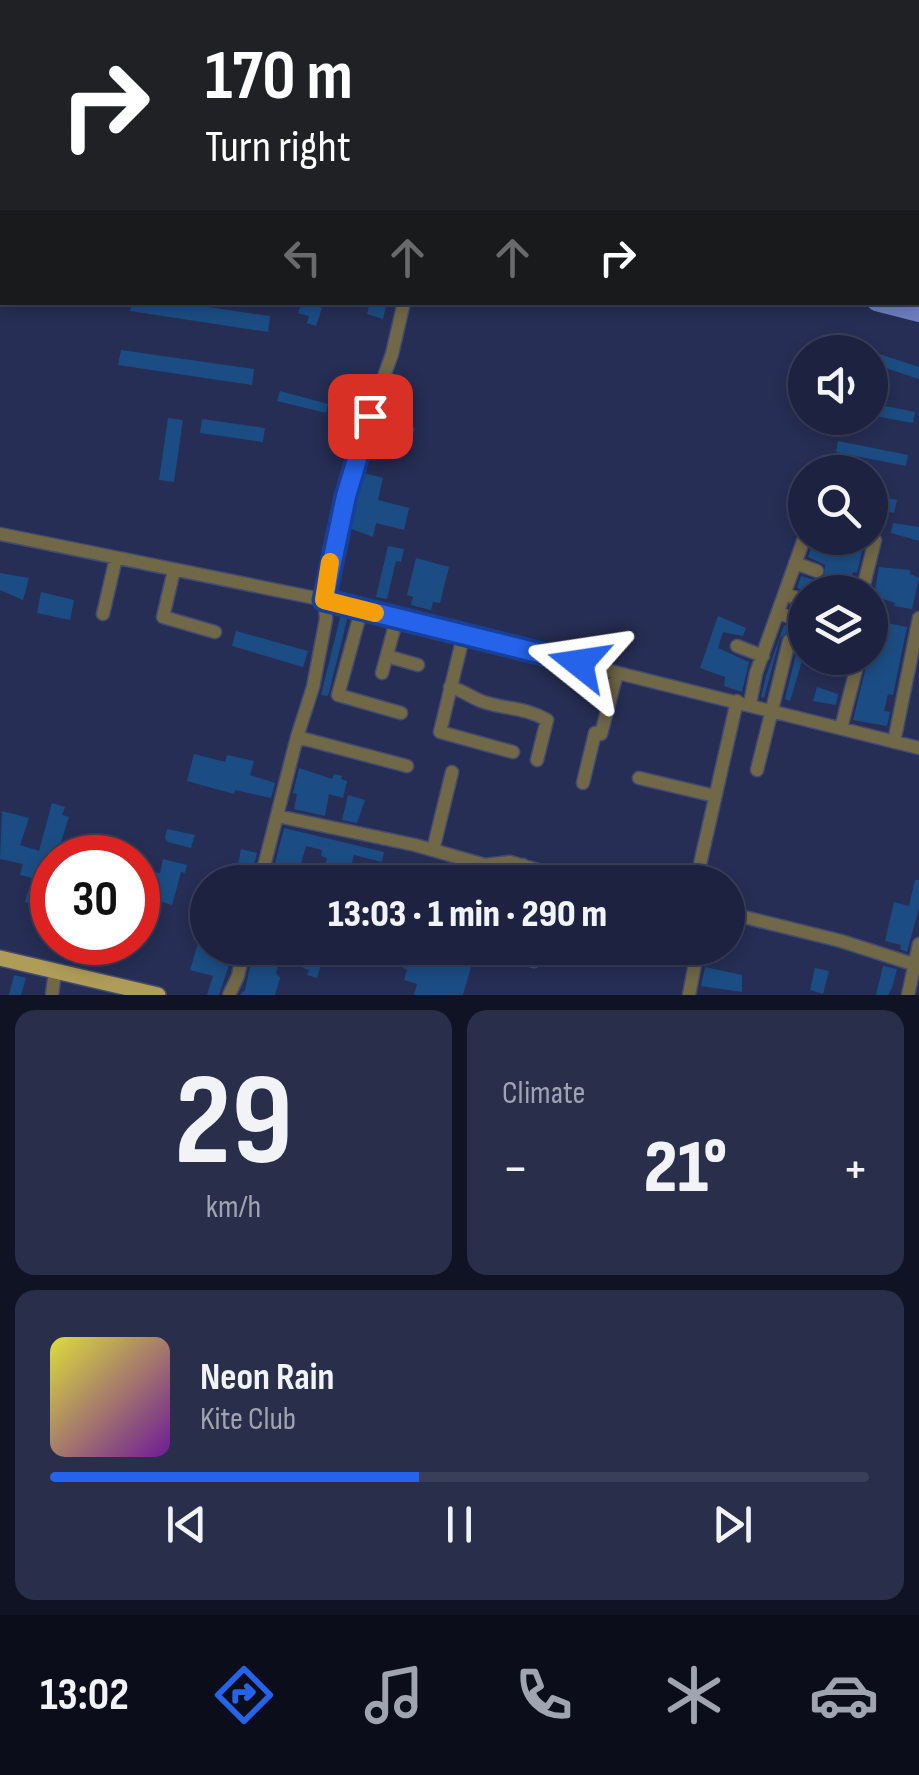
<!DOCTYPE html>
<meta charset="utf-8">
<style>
body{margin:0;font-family:"Sofia Sans Condensed",sans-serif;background:#292f4b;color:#f1f3f6;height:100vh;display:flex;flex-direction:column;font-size:38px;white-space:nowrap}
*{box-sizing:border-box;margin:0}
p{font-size:32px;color:#a0a4b1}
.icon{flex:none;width:55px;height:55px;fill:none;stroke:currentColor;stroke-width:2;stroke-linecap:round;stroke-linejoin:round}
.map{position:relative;height:995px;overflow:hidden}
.drawer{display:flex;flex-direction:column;gap:15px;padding:15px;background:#0f1323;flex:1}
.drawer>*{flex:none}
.hud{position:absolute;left:0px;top:0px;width:920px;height:305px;box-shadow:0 5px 15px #0003,0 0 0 2px #3a3f59;background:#202124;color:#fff;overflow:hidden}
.tools{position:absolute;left:788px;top:335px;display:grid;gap:20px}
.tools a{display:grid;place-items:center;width:100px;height:100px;border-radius:50%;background:#1c2240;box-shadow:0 5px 15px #0003,0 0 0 2px #3a3f59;font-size:50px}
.speed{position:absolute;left:30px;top:835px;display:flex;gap:20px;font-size:50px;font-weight:700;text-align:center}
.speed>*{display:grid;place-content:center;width:130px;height:130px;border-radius:50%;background:#1c2240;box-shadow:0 5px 15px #0003,0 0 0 2px #3a3f59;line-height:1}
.speed .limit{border:15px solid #d22;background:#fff;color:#111}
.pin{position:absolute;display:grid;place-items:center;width:85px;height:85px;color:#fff;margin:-42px;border-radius:20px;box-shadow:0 5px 15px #0006}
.me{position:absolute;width:110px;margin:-55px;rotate:285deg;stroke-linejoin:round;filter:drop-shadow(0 0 8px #0008)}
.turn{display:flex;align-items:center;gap:35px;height:210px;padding:0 40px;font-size:45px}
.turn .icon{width:130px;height:130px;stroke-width:2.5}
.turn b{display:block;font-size:70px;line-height:85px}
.lanes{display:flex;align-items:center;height:95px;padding:0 40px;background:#0003;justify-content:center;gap:50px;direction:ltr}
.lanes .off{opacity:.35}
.big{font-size:75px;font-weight:800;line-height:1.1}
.drawer .tile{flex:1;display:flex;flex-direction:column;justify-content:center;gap:15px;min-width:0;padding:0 35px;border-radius:20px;background:#292f4b}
.drawer .dial{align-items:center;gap:0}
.dial b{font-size:130px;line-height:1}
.song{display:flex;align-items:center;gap:30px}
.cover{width:120px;height:120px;border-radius:15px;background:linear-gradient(135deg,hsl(60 70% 55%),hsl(280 70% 35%))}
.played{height:10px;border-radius:5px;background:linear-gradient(90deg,#2563eb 45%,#3a3f59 45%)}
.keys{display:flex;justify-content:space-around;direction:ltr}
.heat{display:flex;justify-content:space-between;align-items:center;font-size:55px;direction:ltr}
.drawer .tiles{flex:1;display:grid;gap:15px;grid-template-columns:1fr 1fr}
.tile:last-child{grid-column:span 2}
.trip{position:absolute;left:190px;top:865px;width:555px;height:100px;border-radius:50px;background:#1c2240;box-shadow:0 5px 15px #0003,0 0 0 2px #3a3f59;font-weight:800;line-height:100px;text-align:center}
.menu{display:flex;height:160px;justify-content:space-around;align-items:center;background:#0b0e1a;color:#a0a4b1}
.menu .icon{width:70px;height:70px}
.menu .active{color:#2563eb}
.menu b{font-size:45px;color:#f1f3f6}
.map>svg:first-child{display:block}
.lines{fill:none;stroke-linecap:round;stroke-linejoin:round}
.river{stroke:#6f7fc3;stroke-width:18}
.building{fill:#1b4d84}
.minor-casing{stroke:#444b70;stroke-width:15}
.major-casing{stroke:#444b70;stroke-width:18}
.minor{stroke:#716848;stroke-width:12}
.major{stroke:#b09c59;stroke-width:15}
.route-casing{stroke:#184099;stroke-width:25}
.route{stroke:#2563eb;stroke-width:18}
.slow{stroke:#f59e0b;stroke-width:18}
</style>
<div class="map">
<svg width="919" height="995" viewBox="0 0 919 995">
<rect width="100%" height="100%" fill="#262e55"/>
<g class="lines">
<path class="river" d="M 0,100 L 2,101
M 876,302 L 919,313"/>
</g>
<path class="building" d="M 132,302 L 174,302 L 270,316 L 268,332 L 130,311 Z
M 302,302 L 322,308 L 316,326 L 307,323 L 309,316 L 298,313 Z
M 370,302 L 387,302 L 383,319 L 367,314 Z
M 121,350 L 254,369 L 252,385 L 118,365 Z
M 870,351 L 919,367 L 919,379 L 870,363 Z
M 280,391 L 328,404 L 326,413 L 277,401 Z
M 870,403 L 915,412 L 913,423 L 870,415 Z
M 168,418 L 183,420 L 174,482 L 159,480 Z
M 202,419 L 265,428 L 263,442 L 200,433 Z
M 396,422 L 415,428 L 407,453 L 372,441 L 375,431 L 391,437 Z
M 838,441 L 908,455 L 906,466 L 836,452 Z
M 364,473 L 383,478 L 378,500 L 409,508 L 404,530 L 376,523 L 373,537 L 349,528 Z
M 870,494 L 897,500 L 894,513 L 870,508 Z
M 893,523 L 919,527 L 919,541 L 891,533 Z
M 834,538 L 865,539 L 857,573 L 853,572 L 847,592 L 809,592 L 797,588 L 801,576 L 818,581 L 824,578 L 825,565 L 808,557 L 812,545 L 828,548 Z
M 388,546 L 404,549 L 401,562 L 396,561 L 387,599 L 376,597 Z
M 416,558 L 449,567 L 440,603 L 433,602 L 431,610 L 411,605 L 413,597 L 407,595 Z
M 879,567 L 910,570 L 910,574 L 919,578 L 912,609 L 894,606 L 895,603 L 874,596 Z
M 0,573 L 29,578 L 23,600 L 0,590 Z
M 41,592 L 74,600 L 70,620 L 37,613 Z
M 341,614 L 348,616 L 328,696 L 321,695 Z
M 718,616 L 746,628 L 743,636 L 723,632 L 718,648 L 749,662 L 742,692 L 724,686 L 725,677 L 700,668 Z
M 877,621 L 907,627 L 893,695 L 888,694 L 884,711 L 890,712 L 887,726 L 853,720 Z
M 784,625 L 797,630 L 805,628 L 805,651 L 790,701 L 785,699 L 799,642 L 797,635 L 790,631 L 780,638 L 764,698 L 761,697 L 766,676 Z
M 236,631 L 308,651 L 303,667 L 232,646 Z
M 817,687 L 838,694 L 836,705 L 813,701 Z
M 194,754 L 225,762 L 227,755 L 254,761 L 250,775 L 275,783 L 271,798 L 235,790 L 234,794 L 187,781 Z
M 299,768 L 332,779 L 334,774 L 342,776 L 341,779 L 347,781 L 343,798 L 329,794 L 325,816 L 294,809 L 297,794 L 293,793 Z
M 348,795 L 365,800 L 357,823 L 342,820 Z
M 52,803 L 65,807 L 62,815 L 69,817 L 61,842 L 101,856 L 52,858 L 52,873 L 45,871 L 40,889 L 49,891 L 52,888 L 52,936 L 38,933 L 44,908 L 25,902 L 32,878 L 20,875 L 23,864 L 0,859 L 2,811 L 29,818 L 20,845 L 39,851 Z
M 284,828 L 384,852 L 382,862 L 354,855 L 350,871 L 386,879 L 385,882 L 344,882 L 322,877 L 327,858 L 321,856 L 322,850 L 306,846 L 296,882 L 270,882 Z
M 167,829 L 195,835 L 191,848 L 168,842 L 165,838 Z
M 241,849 L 257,853 L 250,882 L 235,882 L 238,873 L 230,871 L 232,863 L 238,864 Z
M 163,859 L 187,865 L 185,873 L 181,872 L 172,905 L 138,895 L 138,868 L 160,873 Z
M 915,880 L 919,880 L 919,908 L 907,952 L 900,949 L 901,945 L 885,941 L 894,902 L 909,906 Z
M 198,943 L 233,953 L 219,995 L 207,995 L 213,976 L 190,970 Z
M 254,948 L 283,948 L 276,973 L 280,978 L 275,995 L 240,995 L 245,990 Z
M 308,951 L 323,958 L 317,978 L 307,975 L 309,970 L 303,968 Z
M 425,954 L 471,967 L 463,995 L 414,995 L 417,984 L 404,980 L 407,970 L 403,968 L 406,956 L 423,960 Z
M 883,966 L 897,969 L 892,988 L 888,995 L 876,995 Z
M 705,967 L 742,975 L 742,992 L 701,986 Z
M 815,968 L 829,971 L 823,994 L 810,990 Z
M 14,975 L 26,978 L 21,995 L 9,995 Z"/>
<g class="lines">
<g class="minor-casing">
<path id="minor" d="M 627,0 L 636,2
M 813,0 L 827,2
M 468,2 L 469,0
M 552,2 L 553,0
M 663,2 L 664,0
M 891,2 L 892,0
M 0,70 L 2,71
M 0,120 L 2,121
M 918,166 L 919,167
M 918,246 L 919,247
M 918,283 L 919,283
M 0,534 L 325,600 L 919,748
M 819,538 L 824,539
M 795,563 L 817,571
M 174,570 L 163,617 L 215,632
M 862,592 L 875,540
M 785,594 L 803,600
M 361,611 L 338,695 L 401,713
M 778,613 L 799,620
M 103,614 L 116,558
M 464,633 L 440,732 L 513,752
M 737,646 L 763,656
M 387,656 L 418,665
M 382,673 L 397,618
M 450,687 C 462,690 471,697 481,701 C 505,710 522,706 547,720 L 537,760
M 750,704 L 756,673 L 805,536
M 841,728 L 859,658
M 297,737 L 407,766
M 894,742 L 919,618
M 757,770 L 789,641
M 639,778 L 715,796
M 583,783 L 595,733 L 601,734 L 617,673
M 277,816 L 415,845 L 485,865 L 510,862 L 580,882
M 433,850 L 452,772
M 260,882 L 297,737 L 313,687 L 326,619 L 324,592 L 346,496 L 363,435 L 392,354 L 404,302
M 464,882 L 469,861
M 518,882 L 523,865
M 696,882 L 737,701
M 728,913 L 841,941 L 919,966
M 500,948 L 499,952 L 534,961
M 52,995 L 55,971
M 229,995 L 238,976 L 244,948
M 689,995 L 698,948
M 908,995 L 919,944"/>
</g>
<g class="major-casing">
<path id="major" d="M 0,958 L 158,995"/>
</g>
<use href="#minor" class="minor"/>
<use href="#major" class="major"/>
</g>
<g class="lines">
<g class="route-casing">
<path id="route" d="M 370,416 L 346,496 L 324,600 L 579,663"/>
</g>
<use href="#route" class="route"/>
<path class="slow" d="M 330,562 L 324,600 L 375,613"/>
</g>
</svg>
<div class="tools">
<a><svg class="icon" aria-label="sound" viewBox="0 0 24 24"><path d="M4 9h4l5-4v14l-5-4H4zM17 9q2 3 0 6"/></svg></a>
<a><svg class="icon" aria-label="search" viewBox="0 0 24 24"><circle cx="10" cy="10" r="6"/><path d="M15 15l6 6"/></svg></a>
<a><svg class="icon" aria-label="layers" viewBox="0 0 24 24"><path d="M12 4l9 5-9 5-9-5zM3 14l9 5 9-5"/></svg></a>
</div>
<div class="speed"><div class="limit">30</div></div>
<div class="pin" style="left:370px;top:416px;background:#d93025"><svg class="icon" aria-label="arrive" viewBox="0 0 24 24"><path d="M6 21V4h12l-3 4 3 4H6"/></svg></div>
<svg class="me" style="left:579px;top:663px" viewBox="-20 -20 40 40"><path d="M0-17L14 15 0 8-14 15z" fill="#2563eb" stroke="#fff" stroke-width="4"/></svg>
<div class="trip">13:03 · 1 min · 290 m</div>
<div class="hud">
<div class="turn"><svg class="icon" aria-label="right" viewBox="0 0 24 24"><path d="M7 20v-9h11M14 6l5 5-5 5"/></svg><div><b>170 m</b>Turn right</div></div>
<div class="lanes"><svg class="icon off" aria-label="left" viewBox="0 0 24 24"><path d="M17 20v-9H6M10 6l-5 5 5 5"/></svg><svg class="icon off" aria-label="ahead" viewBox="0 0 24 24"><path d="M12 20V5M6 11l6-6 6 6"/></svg><svg class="icon off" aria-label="ahead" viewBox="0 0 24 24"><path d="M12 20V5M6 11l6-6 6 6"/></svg><svg class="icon" aria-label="right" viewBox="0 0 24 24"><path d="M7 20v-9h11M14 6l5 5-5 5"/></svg></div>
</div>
</div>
<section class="drawer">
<div class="tiles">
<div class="tile dial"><b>29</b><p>km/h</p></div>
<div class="tile"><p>Climate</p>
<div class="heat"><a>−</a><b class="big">21°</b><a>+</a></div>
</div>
<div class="tile">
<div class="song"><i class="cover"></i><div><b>Neon Rain</b><p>Kite Club</p></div></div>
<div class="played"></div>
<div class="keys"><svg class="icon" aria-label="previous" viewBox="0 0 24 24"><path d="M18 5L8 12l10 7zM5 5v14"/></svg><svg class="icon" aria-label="pause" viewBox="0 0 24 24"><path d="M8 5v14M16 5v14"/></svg><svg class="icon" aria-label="next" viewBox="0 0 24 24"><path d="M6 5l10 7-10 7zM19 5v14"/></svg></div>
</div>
</div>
</section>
<nav class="menu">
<b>13:02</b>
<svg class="icon active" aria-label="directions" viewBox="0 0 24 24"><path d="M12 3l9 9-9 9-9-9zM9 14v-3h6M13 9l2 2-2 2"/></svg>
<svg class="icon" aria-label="music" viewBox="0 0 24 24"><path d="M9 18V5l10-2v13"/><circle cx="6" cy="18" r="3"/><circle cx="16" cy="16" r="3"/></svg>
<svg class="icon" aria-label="phone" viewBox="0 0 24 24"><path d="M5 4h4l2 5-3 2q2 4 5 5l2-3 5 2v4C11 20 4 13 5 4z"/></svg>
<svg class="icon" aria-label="climate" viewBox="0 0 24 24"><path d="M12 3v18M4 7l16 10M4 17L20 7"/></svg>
<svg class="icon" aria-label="car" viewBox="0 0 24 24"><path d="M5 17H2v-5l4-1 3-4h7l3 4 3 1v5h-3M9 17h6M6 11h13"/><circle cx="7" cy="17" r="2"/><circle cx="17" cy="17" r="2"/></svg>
</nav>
